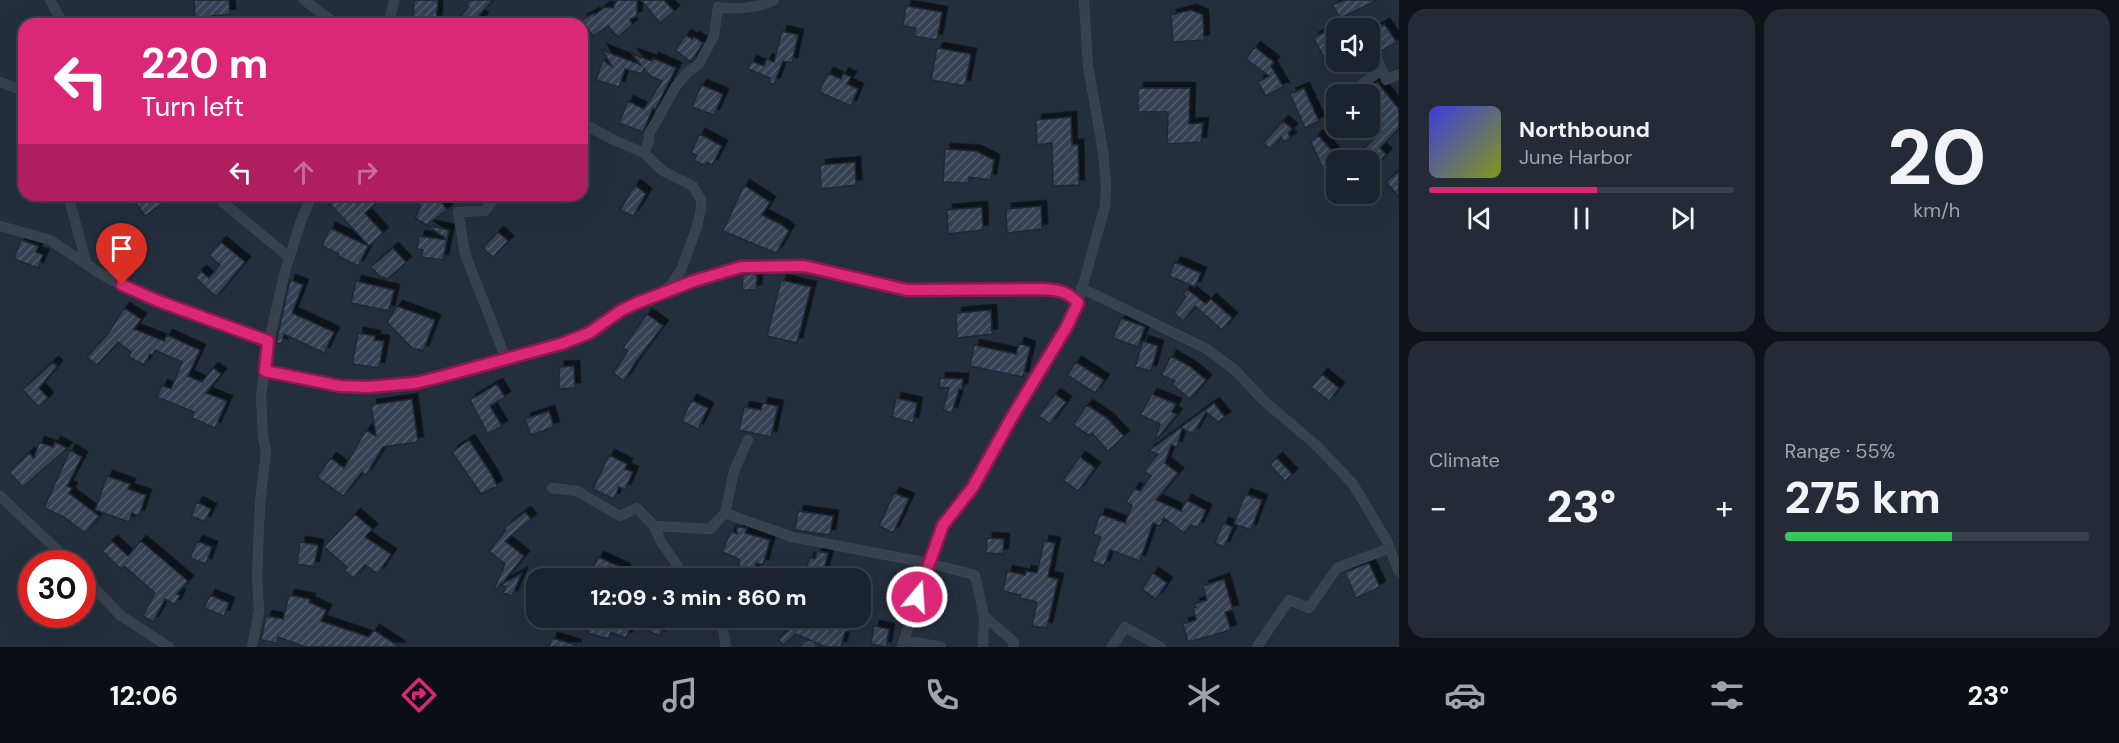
<!DOCTYPE html>
<meta charset="utf-8">
<style>
body{margin:0;font-family:"DM Sans",sans-serif;background:#242b36;color:#f1f3f6;height:100vh;display:flex;flex-direction:column;font-size:22px;white-space:nowrap}
*{box-sizing:border-box;margin:0}
p{font-size:20px;color:#a0a4aa}
.icon{flex:none;width:33px;height:33px;fill:none;stroke:currentColor;stroke-width:2;stroke-linecap:round;stroke-linejoin:round}
.map{position:relative;flex:1;overflow:hidden}
.sheet{display:flex;flex-direction:column;gap:9px;padding:9px;background:#0f1319;width:720px}
.sheet>*{flex:none}
.top-card{position:absolute;left:18px;top:18px;width:570px;height:183px;border-radius:18px;box-shadow:0 6px 24px #0002,0 0 0 2px #39404a;background:#db2777;color:#fff;overflow:hidden}
.buttons{position:absolute;left:1326px;top:18px;display:grid;gap:12px}
.buttons a{display:grid;place-items:center;width:54px;height:54px;border-radius:12px;background:#1b232e;box-shadow:0 6px 24px #0002,0 0 0 2px #39404a;font-size:30px}
.speed{position:absolute;left:18px;top:550px;display:flex;gap:12px;font-size:30px;font-weight:700;text-align:center}
.speed>*{display:grid;place-content:center;width:78px;height:78px;border-radius:50%;background:#1b232e;box-shadow:0 6px 24px #0002,0 0 0 2px #39404a;line-height:1}
.speed .limit{border:9px solid #d22;background:#fff;color:#111}
.pin{position:absolute;display:grid;place-items:center;width:51px;height:51px;color:#fff;margin:-62px -26px;border-radius:50% 50% 50% 0;rotate:-45deg;box-shadow:0 0 6px #0007}
.pin .icon{rotate:45deg}
.me{position:absolute;width:66px;margin:-33px;rotate:18deg;stroke-linejoin:round;filter:drop-shadow(0 0 4px #0008)}
.turn{display:flex;align-items:center;gap:21px;height:126px;padding:0 24px;font-size:27px}
.turn .icon{width:78px;height:78px;stroke-width:2.5}
.turn b{display:block;font-size:42px;line-height:51px}
.lanes{display:flex;align-items:center;height:57px;padding:0 24px;background:#0003;justify-content:center;gap:30px;direction:ltr}
.lanes .off{opacity:.35}
.big{font-size:45px;font-weight:800;line-height:1.1}
.sheet .card{flex:1;display:flex;flex-direction:column;justify-content:center;gap:9px;min-width:0;padding:0 21px;border-radius:18px;background:#242b36}
.sheet .dial{align-items:center;gap:0}
.dial b{font-size:78px;line-height:1}
.song{display:flex;align-items:center;gap:18px}
.cover{width:72px;height:72px;border-radius:9px;background:linear-gradient(135deg,hsl(240 70% 55%),hsl(70 70% 35%))}
.played{height:6px;border-radius:3px;background:linear-gradient(90deg,#db2777 55%,#39404a 55%)}
.keys{display:flex;justify-content:space-around;direction:ltr}
.heat{display:flex;justify-content:space-between;align-items:center;font-size:33px;direction:ltr}
.charge{height:9px;border-radius:4px;background:linear-gradient(90deg,#34c759 55%,#39404a 0)}
.sheet .tiles{flex:1;display:grid;gap:9px;grid-template-columns:repeat(2,1fr)}
.trip{position:absolute;left:526px;top:568px;width:345px;height:60px;border-radius:18px;background:#1b232e;box-shadow:0 6px 24px #0002,0 0 0 2px #39404a;font-weight:800;line-height:60px;text-align:center}
.tab-bar{display:flex;height:96px;justify-content:space-around;align-items:center;background:#0b0e12;color:#a0a4aa}
.tab-bar .icon{width:42px;height:42px}
.tab-bar .current{color:#db2777}
.tab-bar b{font-size:27px;color:#f1f3f6}
main{display:flex;flex:1;min-height:0}
.map>svg:first-child{display:block}
.building{fill:url(#building-hatch);stroke:#1f2835;stroke-width:1.5;filter:url(#shadow)}
.lines{fill:none;stroke-linecap:round;stroke-linejoin:round}
.street-casing{stroke:#414a57;stroke-width:10}
.street{stroke:#38414e;stroke-width:9}
.route-casing{stroke:#8e194d;stroke-width:15}
.route{stroke:#db2777;stroke-width:10}
</style>
<main>
<div class="map">
<svg width="1399" height="647" viewBox="0 0 1399 647">
<defs>
<pattern id="building-hatch" width="6" height="6" patternUnits="userSpaceOnUse" patternTransform="scale(1.5)"><rect width="6" height="6" fill="#364354"/><path d="M-1 1l2-2M0 6l6-6M5 7l2-2" fill="none" stroke="#515c6b"/></pattern>
<filter id="shadow"><feDropShadow dx="5.5" dy="-5.5" stdDeviation="0" flood-color="#0009"/></filter>
</defs>
<rect width="100%" height="100%" fill="#242f3e"/>
<path class="building" d="M 194,0 L 229,0 L 230,14 L 195,18 Z
M 414,0 L 438,0 L 436,21 L 413,19 Z
M 470,0 L 493,0 L 479,15 L 483,18 L 477,24 L 454,24 L 469,7 L 466,5 Z
M 617,0 L 637,0 L 637,16 L 630,19 L 632,25 L 618,37 L 608,26 L 593,36 L 582,20 L 594,13 L 595,15 L 605,7 L 613,8 Z
M 641,0 L 664,0 L 674,11 L 660,23 Z
M 1344,0 L 1378,0 L 1340,18 L 1333,5 Z
M 906,6 L 942,12 L 937,40 L 914,36 L 916,28 L 903,26 Z
M 1191,10 L 1203,15 L 1204,40 L 1173,42 L 1171,15 Z
M 1384,24 L 1397,42 L 1378,53 L 1370,48 L 1370,32 Z
M 1336,26 L 1336,64 L 1330,67 L 1313,38 Z
M 782,31 L 798,35 L 792,63 L 783,61 L 774,84 L 769,83 L 770,78 L 748,69 L 751,61 L 764,66 L 767,59 L 774,62 Z
M 686,35 L 692,39 L 694,37 L 703,43 L 691,62 L 675,50 Z
M 1255,47 L 1274,62 L 1271,66 L 1284,88 L 1282,87 L 1266,96 L 1258,82 L 1269,76 L 1246,59 Z
M 937,48 L 971,54 L 965,86 L 931,80 Z
M 602,50 L 641,65 L 632,54 L 652,61 L 653,58 L 676,68 L 655,110 L 653,108 L 643,132 L 619,123 L 628,101 L 644,109 L 662,81 L 650,76 L 644,68 L 642,74 L 625,69 L 619,87 L 596,80 L 603,60 L 613,68 Z
M 828,73 L 841,79 L 843,73 L 851,77 L 847,84 L 858,89 L 851,106 L 819,92 Z
M 1377,82 L 1399,109 L 1399,128 L 1380,148 L 1386,154 L 1370,172 L 1370,160 L 1353,160 L 1381,131 L 1370,126 L 1370,94 L 1359,94 Z
M 701,85 L 723,94 L 714,115 L 692,107 Z
M 1138,88 L 1190,88 L 1189,124 L 1203,123 L 1201,142 L 1167,144 L 1168,112 L 1138,112 Z
M 1304,88 L 1319,121 L 1305,128 L 1290,94 Z
M 1071,117 L 1072,145 L 1078,145 L 1079,185 L 1053,186 L 1052,143 L 1037,145 L 1036,120 Z
M 1283,121 L 1292,129 L 1288,133 L 1291,138 L 1284,142 L 1281,137 L 1270,149 L 1263,143 Z
M 700,134 L 722,146 L 712,165 L 707,162 L 705,166 L 694,160 L 697,156 L 691,152 Z
M 1318,135 L 1340,160 L 1336,160 L 1336,164 L 1325,173 L 1311,142 Z
M 945,149 L 976,151 L 994,160 L 991,180 L 969,177 L 969,183 L 943,182 Z
M 855,162 L 856,185 L 821,189 L 820,165 Z
M 1399,171 L 1399,197 L 1386,182 Z
M 635,185 L 646,194 L 633,216 L 620,210 Z
M 744,185 L 770,202 L 762,215 L 782,225 L 789,231 L 776,253 L 723,231 Z
M 147,195 L 157,195 L 163,203 L 145,216 L 136,203 Z
M 338,195 L 343,199 L 350,195 L 358,203 L 367,195 L 385,195 L 365,213 L 383,233 L 369,246 L 329,203 Z
M 408,195 L 437,195 L 447,210 L 426,225 L 415,218 L 421,206 Z
M 1041,206 L 1042,229 L 1007,233 L 1006,209 Z
M 982,207 L 983,230 L 948,234 L 947,210 Z
M 426,225 L 449,230 L 447,239 Z
M 330,228 L 368,246 L 358,266 L 338,256 L 339,254 L 322,246 Z
M 498,232 L 508,241 L 493,257 L 483,248 Z
M 419,236 L 447,240 L 443,260 L 421,257 L 423,250 L 417,249 Z
M 21,240 L 38,246 L 36,252 L 43,255 L 38,268 L 14,259 Z
M 221,242 L 245,262 L 216,297 L 195,277 L 201,271 L 209,278 L 220,265 L 209,255 Z
M 393,248 L 406,262 L 387,279 L 378,275 L 371,267 Z
M 1175,262 L 1201,273 L 1195,287 L 1169,276 Z
M 743,274 L 757,274 L 756,290 L 742,290 Z
M 290,280 L 303,285 L 292,313 L 334,332 L 324,353 L 284,334 L 282,344 L 276,343 Z
M 781,280 L 811,287 L 797,343 L 767,336 Z
M 356,281 L 394,290 L 389,311 L 351,303 Z
M 1187,289 L 1206,304 L 1211,299 L 1232,318 L 1222,330 L 1195,306 L 1183,321 L 1174,313 L 1186,297 L 1183,294 Z
M 397,306 L 435,320 L 423,351 L 412,348 L 387,322 Z
M 124,308 L 141,319 L 134,329 L 164,341 L 167,335 L 200,350 L 188,376 L 202,382 L 213,368 L 221,374 L 206,393 L 227,401 L 215,428 L 192,418 L 194,412 L 157,397 L 162,385 L 171,389 L 182,362 L 155,350 L 153,355 L 150,354 L 144,365 L 129,357 L 131,352 L 118,342 L 97,365 L 87,357 L 107,335 Z
M 991,310 L 992,334 L 957,338 L 956,313 Z
M 647,314 L 663,326 L 637,360 L 624,381 L 613,373 L 628,351 L 623,348 Z
M 1121,318 L 1145,327 L 1138,347 L 1113,338 Z
M 358,333 L 375,336 L 374,340 L 384,341 L 379,368 L 352,364 Z
M 1143,341 L 1158,346 L 1151,371 L 1135,367 Z
M 1019,343 L 1030,347 L 1023,377 L 970,366 L 974,345 L 1016,354 Z
M 1171,356 L 1191,367 L 1206,380 L 1190,399 L 1172,384 L 1175,381 L 1161,375 Z
M 53,362 L 57,366 L 39,388 L 48,398 L 39,407 L 23,390 Z
M 1076,362 L 1104,380 L 1095,393 L 1067,375 Z
M 574,366 L 575,388 L 559,389 L 559,367 Z
M 1322,374 L 1339,388 L 1329,401 L 1311,387 Z
M 940,378 L 963,379 L 962,389 L 959,389 L 952,413 L 943,410 L 949,388 L 939,387 Z
M 497,384 L 505,397 L 490,406 L 502,426 L 488,434 L 470,400 Z
M 1055,394 L 1066,402 L 1050,424 L 1039,416 Z
M 1152,394 L 1176,404 L 1172,412 L 1177,414 L 1155,441 L 1160,424 L 1140,415 Z
M 896,398 L 917,403 L 913,423 L 892,417 Z
M 412,399 L 418,442 L 383,447 L 366,475 L 362,472 L 343,496 L 317,477 L 331,458 L 344,468 L 366,430 L 376,436 L 371,405 Z
M 691,400 L 708,408 L 698,429 L 682,421 Z
M 763,403 L 778,406 L 771,437 L 739,430 L 744,407 L 761,410 Z
M 1214,403 L 1225,417 L 1218,422 L 1206,412 L 1193,434 L 1182,428 L 1177,447 L 1171,445 L 1165,463 L 1178,473 L 1156,500 L 1181,511 L 1186,500 L 1206,510 L 1198,528 L 1191,525 L 1184,533 L 1164,518 L 1160,526 L 1153,523 L 1140,561 L 1110,550 L 1104,566 L 1092,561 L 1101,537 L 1093,534 L 1100,514 L 1125,523 L 1132,505 L 1126,503 L 1134,488 L 1140,491 L 1151,476 L 1144,471 L 1158,454 L 1149,451 Z
M 1087,405 L 1107,418 L 1124,436 L 1108,451 L 1092,433 L 1090,436 L 1073,425 Z
M 549,411 L 554,427 L 531,435 L 525,419 Z
M 469,440 L 492,475 L 497,486 L 481,494 L 452,452 Z
M 39,442 L 53,447 L 55,442 L 67,448 L 23,487 L 9,472 L 29,453 L 34,458 Z
M 70,450 L 82,457 L 67,486 L 72,488 L 69,493 L 99,516 L 85,533 L 64,517 L 44,508 Z
M 609,455 L 627,464 L 625,469 L 633,472 L 625,490 L 619,487 L 614,499 L 593,489 Z
M 1080,457 L 1095,468 L 1078,491 L 1063,480 Z
M 1277,458 L 1292,474 L 1285,481 L 1270,465 Z
M 107,476 L 130,484 L 128,489 L 146,495 L 139,516 L 132,513 L 129,522 L 95,510 Z
M 894,493 L 909,499 L 893,533 L 879,526 Z
M 1245,494 L 1262,500 L 1251,530 L 1234,524 Z
M 197,502 L 211,509 L 205,522 L 191,516 Z
M 798,511 L 833,516 L 830,535 L 795,530 Z
M 525,512 L 531,519 L 505,541 L 524,556 L 502,584 L 522,573 L 512,596 L 503,593 L 506,587 L 501,584 L 496,590 L 494,589 L 505,564 L 489,551 L 506,530 L 505,528 Z
M 355,514 L 372,529 L 365,537 L 391,554 L 378,574 L 365,565 L 354,578 L 344,570 L 347,567 L 324,547 Z
M 1223,523 L 1233,527 L 1224,547 L 1215,543 Z
M 737,527 L 747,528 L 745,533 L 770,540 L 763,565 L 756,563 L 753,574 L 740,571 L 739,559 L 722,552 L 731,531 L 737,534 Z
M 987,538 L 1004,539 L 1003,554 L 986,553 Z
M 112,541 L 128,556 L 141,541 L 188,581 L 177,594 L 180,595 L 175,605 L 165,599 L 153,622 L 143,616 L 155,593 L 124,566 L 121,569 L 102,551 Z
M 197,541 L 212,547 L 206,564 L 190,558 Z
M 1044,541 L 1055,543 L 1048,577 L 1058,579 L 1047,628 L 1032,626 L 1037,602 L 1020,598 L 1020,595 L 1003,591 L 1007,571 L 1025,575 L 1026,571 L 1037,573 Z
M 300,542 L 318,545 L 314,567 L 297,564 Z
M 817,551 L 828,553 L 822,579 L 804,579 L 809,558 L 815,559 Z
M 598,557 L 625,569 L 620,579 L 609,579 L 592,571 Z
M 1369,563 L 1380,587 L 1356,598 L 1345,572 Z
M 1153,573 L 1167,583 L 1156,599 L 1142,589 Z
M 1224,579 L 1233,610 L 1225,612 L 1231,630 L 1188,642 L 1183,624 L 1196,620 L 1193,608 L 1196,607 L 1194,604 L 1207,600 L 1203,586 Z
M 210,595 L 229,603 L 224,616 L 204,608 Z
M 289,595 L 310,599 L 309,602 L 326,610 L 321,621 L 369,637 L 374,630 L 400,647 L 305,647 L 278,637 L 277,643 L 261,640 L 266,616 L 283,619 Z
M 592,618 L 608,618 L 622,621 L 623,618 L 632,622 L 626,638 L 611,632 L 609,639 L 588,633 Z
M 643,618 L 668,618 L 660,636 L 639,627 Z
M 796,618 L 806,618 L 817,623 L 819,618 L 833,618 L 830,625 L 849,619 L 853,630 L 845,632 L 841,647 L 826,647 L 796,634 L 783,645 L 778,639 L 791,628 Z
M 874,626 L 889,629 L 886,647 L 871,644 Z
M 552,638 L 576,645 L 576,647 L 549,647 Z"/>
<g class="lines">
<g class="street-casing">
<path id="street" d="M 50,0 L 59,16 L 59,24
M 304,0 L 336,24
M 389,24 L 394,0
M 1370,55 L 1378,61 L 1386,80 L 1399,74
M 0,82 L 24,91
M 1348,94 L 1382,70
M 582,123 L 614,140 L 644,153
M 68,195 L 87,265
M 214,195 L 289,257
M 497,195 L 485,211 L 458,212 L 465,254 L 506,359
M 0,226 L 50,240 L 101,274 L 122,285 L 158,301 L 269,341
M 1081,288 L 1207,349 L 1236,371 L 1263,400 L 1316,445 L 1353,484 L 1387,541 L 1399,572
M 666,291 L 741,267 L 772,266 L 804,266 L 907,290 L 1060,290 L 1067,292 L 1078,303
M 265,371 L 340,386 L 368,388 L 415,383 L 561,344 L 589,333 L 622,310 L 663,291 L 671,285 L 681,270 L 697,227 L 701,208 L 701,200 L 693,186 L 663,171 L 644,153 L 649,141 L 649,134 L 676,86 L 688,72 L 699,64 L 714,36 L 718,7 C 736,10 758,8 774,0
M 748,440 L 734,471 L 725,513 L 792,537 L 928,563 L 975,575 L 984,616 L 1014,642 L 1013,647
M 552,488 L 577,491 L 620,516 L 637,508 L 654,526 L 710,529 L 725,513
M 0,496 L 72,564
M 654,526 L 661,542 L 687,579
M 82,575 L 120,615 L 169,647
M 715,618 L 723,630 L 726,647
M 904,640 L 941,647
M 252,647 L 259,611 L 257,576 L 260,503 L 266,452 L 263,436 L 261,396 L 269,341 L 285,271 L 301,221 L 312,195
M 807,647 L 810,646
M 902,647 L 924,576 L 943,525 L 973,487 L 1012,417 L 1066,328 L 1078,303 L 1105,206 L 1106,184 L 1103,151 L 1088,66 L 1084,0
M 983,647 L 984,616
M 1112,647 L 1125,627 L 1161,647
M 1257,647 L 1289,600 L 1309,608 L 1337,568 L 1390,548"/>
</g>
<use href="#street" class="street"/>
</g>
<g class="lines">
<g class="route-casing">
<path id="route" d="M 122,285 L 158,301 L 268,341 L 265,371 L 340,386 L 368,387 L 415,383 L 436,378 L 561,344 L 589,333 L 622,310 L 637,303 L 694,281 L 741,267 L 804,266 L 907,290 L 1043,289 C 1059,290 1067,291 1078,303 L 1066,328 L 1012,417 L 973,487 L 943,525 L 917,597"/>
</g>
<use href="#route" class="route"/>
</g>
</svg>
<div class="buttons">
<a><svg class="icon" aria-label="sound" viewBox="0 0 24 24"><path d="M4 9h4l5-4v14l-5-4H4zM17 9q2 3 0 6"/></svg></a>
<a>+</a>
<a>−</a>
</div>
<div class="speed"><div class="limit">30</div></div>
<div class="pin" style="left:122px;top:285px;background:#d93025"><svg class="icon" aria-label="arrive" viewBox="0 0 24 24"><path d="M6 21V4h12l-3 4 3 4H6"/></svg></div>
<svg class="me" style="left:917px;top:597px" viewBox="-20 -20 40 40"><circle r="17" fill="#db2777" stroke="#fff" stroke-width="3"/><path d="M0-11L8 9 0 5-8 9z" fill="#fff"/></svg>
<div class="trip">12:09 · 3 min · 860 m</div>
<div class="top-card">
<div class="turn"><svg class="icon" aria-label="left" viewBox="0 0 24 24"><path d="M17 20v-9H6M10 6l-5 5 5 5"/></svg><div><b>220 m</b>Turn left</div></div>
<div class="lanes"><svg class="icon" aria-label="left" viewBox="0 0 24 24"><path d="M17 20v-9H6M10 6l-5 5 5 5"/></svg><svg class="icon off" aria-label="ahead" viewBox="0 0 24 24"><path d="M12 20V5M6 11l6-6 6 6"/></svg><svg class="icon off" aria-label="right" viewBox="0 0 24 24"><path d="M7 20v-9h11M14 6l5 5-5 5"/></svg></div>
</div>
</div>
<section class="sheet">
<div class="tiles">
<div class="card">
<div class="song"><i class="cover"></i><div><b>Northbound</b><p>June Harbor</p></div></div>
<div class="played"></div>
<div class="keys"><svg class="icon" aria-label="previous" viewBox="0 0 24 24"><path d="M18 5L8 12l10 7zM5 5v14"/></svg><svg class="icon" aria-label="pause" viewBox="0 0 24 24"><path d="M8 5v14M16 5v14"/></svg><svg class="icon" aria-label="next" viewBox="0 0 24 24"><path d="M6 5l10 7-10 7zM19 5v14"/></svg></div>
</div>
<div class="card dial"><b>20</b><p>km/h</p></div>
<div class="card"><p>Climate</p>
<div class="heat"><a>−</a><b class="big">23°</b><a>+</a></div>
</div>
<div class="card"><p>Range · 55%</p><b class="big">275 km</b><div class="charge"></div></div>
</div>
</section>
</main>
<nav class="tab-bar">
<b>12:06</b>
<svg class="icon current" aria-label="directions" viewBox="0 0 24 24"><path d="M12 3l9 9-9 9-9-9zM9 14v-3h6M13 9l2 2-2 2"/></svg>
<svg class="icon" aria-label="music" viewBox="0 0 24 24"><path d="M9 18V5l10-2v13"/><circle cx="6" cy="18" r="3"/><circle cx="16" cy="16" r="3"/></svg>
<svg class="icon" aria-label="phone" viewBox="0 0 24 24"><path d="M5 4h4l2 5-3 2q2 4 5 5l2-3 5 2v4C11 20 4 13 5 4z"/></svg>
<svg class="icon" aria-label="climate" viewBox="0 0 24 24"><path d="M12 3v18M4 7l16 10M4 17L20 7"/></svg>
<svg class="icon" aria-label="car" viewBox="0 0 24 24"><path d="M5 17H2v-5l4-1 3-4h7l3 4 3 1v5h-3M9 17h6M6 11h13"/><circle cx="7" cy="17" r="2"/><circle cx="17" cy="17" r="2"/></svg>
<svg class="icon" aria-label="filters" viewBox="0 0 24 24"><path d="M4 7h16M4 17h16"/><circle cx="9" cy="7" r="2"/><circle cx="15" cy="17" r="2"/></svg>
<b>23°</b>
</nav>
